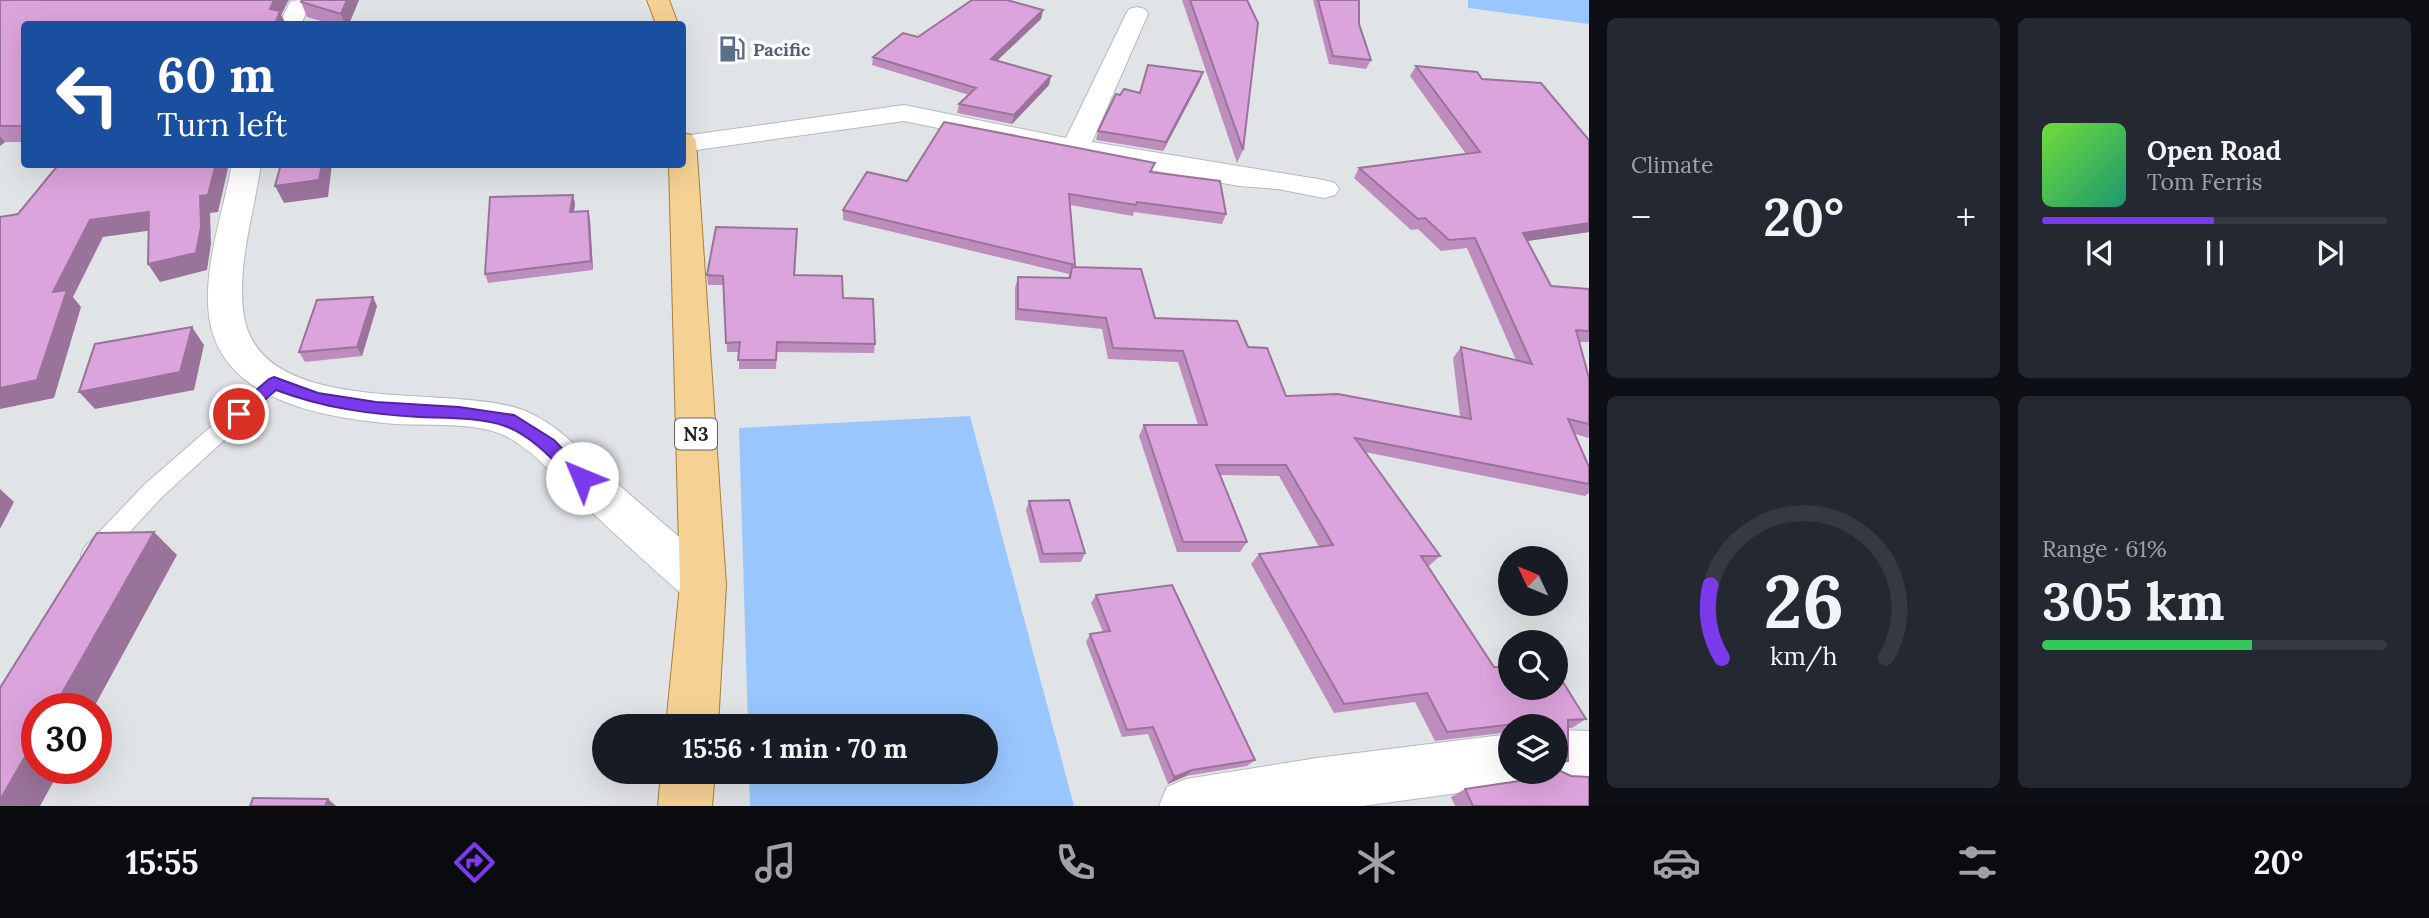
<!DOCTYPE html>
<meta charset="utf-8">
<style>
body{margin:0;font-family:Lora,serif;background:#242831;color:#f1f3f6;height:100vh;display:flex;flex-direction:column;font-size:26px;white-space:nowrap}
*{box-sizing:border-box;margin:0}
p{font-size:23px;color:#9ea1a6}
.icon{flex:none;width:38px;height:38px;fill:none;stroke:currentColor;stroke-width:2;stroke-linecap:round;stroke-linejoin:round}
.map{position:relative;flex:1;overflow:hidden}
.panel{display:flex;flex-direction:column;gap:18px;padding:18px;background:#0d0f14;width:840px}
.panel>*{flex:none}
.guide{position:absolute;left:21px;top:21px;width:665px;height:147px;border-radius:7px;box-shadow:0 7px 28px #0002;background:#1a4fa0;color:#fff;overflow:hidden}
.needle{width:46px;rotate:314deg}
.buttons{position:absolute;left:1498px;top:546px;display:grid;gap:14px}
.buttons a{display:grid;place-items:center;width:70px;height:70px;border-radius:50%;background:#171b24;box-shadow:0 7px 28px #0002;font-size:35px}
.speed{position:absolute;left:21px;top:693px;display:flex;gap:14px;font-size:35px;font-weight:700;text-align:center}
.speed>*{display:grid;place-content:center;width:91px;height:91px;border-radius:50%;background:#171b24;box-shadow:0 7px 28px #0002;line-height:1}
.speed .limit{border:10px solid #d22;background:#fff;color:#111}
.pin{position:absolute;display:grid;place-items:center;width:60px;height:60px;color:#fff;margin:-30px;border:4px solid #fff;border-radius:50%;box-shadow:0 2px 7px #0007}
.me{position:absolute;width:77px;margin:-38px;rotate:315deg;stroke-linejoin:round;filter:drop-shadow(0 0 5px #0008)}
.turn{display:flex;align-items:center;gap:24px;height:147px;padding:0 21px;font-size:32px}
.turn .icon{width:91px;height:91px;stroke-width:2.5}
.turn b{display:block;font-size:49px;line-height:60px}
.big{font-size:52px;font-weight:700;line-height:1.1}
.panel .tile{flex:1;display:flex;flex-direction:column;justify-content:center;gap:10px;min-width:0;padding:0 24px;border-radius:10px;background:#242831}
.panel .dial{align-items:center;gap:0}
.dial svg{height:182px;overflow:visible;fill:none;stroke:#363941;stroke-width:7;stroke-linecap:round;text-anchor:middle}
.dial text{fill:#f1f3f6;stroke:none}
.song{display:flex;align-items:center;gap:21px}
.cover{width:84px;height:84px;border-radius:10px;background:linear-gradient(135deg,hsl(100 70% 55%),hsl(160 70% 35%))}
.played{height:7px;border-radius:4px;background:linear-gradient(90deg,#7c3aed 50%,#363941 50%)}
.keys{display:flex;justify-content:space-around;direction:ltr}
.heat{display:flex;justify-content:space-between;align-items:center;font-size:38px;direction:ltr}
.charge{height:10px;border-radius:5px;background:linear-gradient(90deg,#34c759 61%,#363941 0)}
.panel .tiles{flex:1;display:grid;gap:18px;grid-template-columns:repeat(2,1fr)}
.trip{position:absolute;left:592px;top:714px;width:406px;height:70px;border-radius:35px;background:#171b24;box-shadow:0 7px 28px #0002;font-weight:700;line-height:70px;text-align:center}
.menu{display:flex;height:112px;justify-content:space-around;align-items:center;background:#090b0e;color:#9ea1a6}
.menu .icon{width:49px;height:49px}
.menu .current{color:#7c3aed}
.menu b{font-size:32px;color:#f1f3f6}
main{display:flex;flex:1;min-height:0}
.map>svg:first-child{display:block}
.green{fill:#99c6fe}
.lines{fill:none;stroke-linecap:round;stroke-linejoin:round}
.lane-casing{stroke:#b7b9bd;stroke-width:2}
.street-casing{stroke:#b7b9bd;stroke-width:2}
.primary-casing{stroke:#a67e3d;stroke-width:2}
.lane{fill:#fff;fill-rule:evenodd}
.street{fill:#fff;fill-rule:evenodd}
.primary{fill:#f6d194;fill-rule:evenodd}
.wall{fill:#bd8dbd}
.shaded-wall{fill:#9a739a}
.building{fill:#dca4dc;stroke:#9a739a;stroke-width:2}
.route{fill:#7c3aed;stroke:#51269a;stroke-width:2}
.labels{text-anchor:middle;dominant-baseline:central;stroke-width:7;stroke-linejoin:round;paint-order:stroke}
.far-service-label{font-size:18px;font-weight:bold;fill:#4e5e75;stroke:#fff;text-anchor:start}
.shield{fill:#fff;stroke:#616262;stroke-width:2}
.shield-label{font-size:19px;font-weight:bold;fill:#1d1e1f}
</style>
<main>
<div class="map">
<svg width="1589" height="806" viewBox="0 0 1589 806">
<rect width="100%" height="100%" fill="#e1e4e7"/>
<path class="green" d="M 1468,0 L 1589,0 L 1589,24 L 1468,8 Z
M 970,416 L 1074,806 L 750,806 L 749,772 L 985,772 L 985,726 L 748,726 L 739,428 Z"/>
<g class="lines">
<g class="lane-casing">
<path id="lane" d="M 274,376 L 281,378 L 284,383 L 281,388 L 161,498 L 102,562 L 93,565 L 84,562 L 81,555 L 84,548 L 145,484 L 267,378 Z"/>
</g>
<g class="street-casing">
<path id="street" d="M 298,0 L 306,2 L 309,7 L 301,24 L 279,24 L 290,2 Z
M 1137,7 L 1145,9 L 1148,14 L 1092,142 L 1324,180 L 1335,183 L 1339,189 L 1335,195 L 1324,198 L 1278,189 L 1239,186 L 1075,156 L 904,121 L 682,152 L 683,136 L 904,105 L 1066,138 L 1126,14 L 1129,9 Z
M 232,164 L 261,164 C 254,213 236,268 244,317 C 263,420 450,383 523,410 C 557,423 584,454 611,478 C 646,509 683,540 719,571 L 726,585 L 719,599 L 703,605 L 687,599 C 650,566 613,533 578,499 C 554,476 531,447 501,434 C 473,422 426,426 395,424 C 326,418 220,402 209,316 C 203,267 223,213 232,164 Z
M 1556,730 L 1589,731 L 1589,783 L 1556,782 L 1537,775 L 1536,772 L 1556,772 Z
M 1510,734 L 1510,772 L 1532,772 L 1529,779 L 1510,786 L 1362,806 L 1159,806 L 1167,787 L 1186,779 L 1317,758 Z"/>
</g>
<g class="primary-casing">
<path id="primary" d="M 647,0 L 669,0 L 678,24 L 656,24 Z
M 682,133 L 692,135 L 696,141 L 726,585 L 718,726 L 666,726 L 680,585 L 669,164 L 682,164 Z
M 661,772 L 715,772 L 712,806 L 658,806 Z"/>
</g>
<use href="#lane" class="lane"/>
<use href="#street" class="street"/>
<use href="#primary" class="primary"/>
</g>
<path class="wall" d="M 0,0 L 288,1 L 281,15 L 286,24 L 24,24 L 24,142 L 5,142 L 0,146 Z
M 359,0 L 349,24 L 332,24 L 307,17 L 301,2 Z
M 1182,0 L 1247,0 L 1243,150 L 1237,163 Z
M 1313,0 L 1359,0 L 1359,24 L 1371,60 L 1366,69 L 1329,64 Z
M 1043,10 L 1041,19 L 997,61 L 1051,76 L 1049,85 L 1012,124 L 957,113 L 959,104 L 969,95 L 872,65 L 873,57 L 918,37 Z
M 1416,66 L 1482,79 L 1589,140 L 1589,232 L 1527,241 L 1551,286 L 1589,289 L 1589,342 L 1579,342 L 1589,378 L 1589,438 L 1575,434 L 1589,484 L 1589,493 L 1585,496 L 1365,452 L 1440,556 L 1429,566 L 1427,566 L 1494,667 L 1586,719 L 1572,728 L 1568,728 L 1568,761 L 1556,768 L 1556,726 L 1510,726 L 1510,732 L 1435,741 L 1415,702 L 1334,713 L 1251,564 L 1259,554 L 1319,547 L 1279,476 L 1220,475 L 1247,542 L 1240,552 L 1177,552 L 1139,436 L 1144,425 L 1198,425 L 1178,362 L 1108,359 L 1102,329 L 1015,320 L 1015,288 L 1018,277 L 1068,278 L 1069,274 L 843,220 L 843,210 L 907,181 L 1155,163 L 1151,172 L 1226,214 L 1222,224 L 1134,212 L 1133,216 L 1070,205 L 1074,267 L 1155,318 L 1248,347 L 1286,396 L 1460,417 L 1453,358 L 1461,347 L 1516,360 L 1467,248 L 1441,251 L 1418,229 L 1411,230 L 1354,178 L 1359,168 L 1466,154 L 1410,76 Z
M 1203,72 L 1200,81 L 1163,151 L 1096,140 L 1098,131 L 1120,95 L 1140,93 Z
M 573,195 L 575,204 L 574,212 L 588,211 L 590,220 L 593,270 L 488,283 L 485,274 Z
M 797,229 L 795,275 L 843,298 L 875,344 L 874,353 L 777,352 L 776,369 L 739,369 L 739,352 L 727,352 L 724,285 L 708,285 L 707,275 Z
M 377,306 L 362,356 L 305,362 L 299,352 Z
M 1029,501 L 1085,553 L 1081,562 L 1040,563 L 1026,510 Z
M 1096,595 L 1255,760 L 1247,766 L 1186,776 L 1168,784 L 1148,734 L 1122,737 L 1086,642 L 1090,634 L 1103,632 L 1091,603 Z
M 1538,772 L 1556,772 L 1589,806 L 1455,806 L 1451,797 L 1465,789 L 1526,780 L 1532,778 L 1534,774 Z"/>
<path class="shaded-wall" d="M 274,0 L 290,0 L 288,1 L 281,15 L 286,24 L 275,24 L 270,9 Z
M 347,0 L 359,0 L 349,24 L 345,24 L 341,14 Z
M 1043,10 L 1041,19 L 989,68 L 991,59 Z
M 1203,72 L 1200,81 L 1163,151 L 1166,142 Z
M 1051,76 L 1049,85 L 1012,124 L 1014,115 Z
M 0,136 L 5,142 L 0,146 Z
M 216,164 L 229,164 L 218,212 L 210,213 L 211,244 L 207,270 L 160,282 L 148,264 L 200,196 Z
M 322,164 L 332,164 L 328,197 L 284,203 L 275,186 Z
M 573,195 L 575,204 L 572,222 L 570,212 Z
M 588,211 L 590,220 L 593,270 L 591,261 Z
M 149,212 L 161,229 L 103,237 L 73,297 L 81,307 L 54,398 L 0,409 L 0,388 L 53,292 L 90,220 Z
M 1589,223 L 1589,232 L 1514,243 L 1523,233 Z
M 373,297 L 377,306 L 362,356 L 357,347 Z
M 192,327 L 204,345 L 194,390 L 95,409 L 79,392 Z
M 0,489 L 14,502 L 0,529 Z
M 154,532 L 177,555 L 93,709 L 53,709 Z
M 37,736 L 37,768 L 61,768 L 40,806 L 0,806 L 0,800 Z
M 1192,770 L 1186,776 L 1168,784 L 1174,777 Z
M 328,799 L 336,806 L 325,806 Z"/>
<path class="building" d="M 0,0 L 274,0 L 270,9 L 280,11 L 275,24 L 24,24 L 24,123 L 21,126 L 0,126 Z
M 302,0 L 347,0 L 341,14 L 301,2 Z
M 972,0 L 1007,0 L 1043,10 L 991,59 L 1051,76 L 1014,115 L 959,104 L 976,88 L 873,57 L 903,33 L 918,37 Z
M 1190,0 L 1247,0 L 1258,23 L 1243,150 Z
M 1318,0 L 1359,0 L 1359,24 L 1371,60 L 1333,56 Z
M 1148,65 L 1203,72 L 1166,142 L 1098,131 L 1116,94 L 1120,95 L 1124,89 L 1140,93 Z
M 1416,66 L 1477,72 L 1482,79 L 1541,83 L 1589,140 L 1589,223 L 1523,233 L 1551,286 L 1589,289 L 1589,331 L 1576,330 L 1589,378 L 1589,424 L 1568,419 L 1589,467 L 1589,484 L 1355,438 L 1440,556 L 1421,556 L 1494,667 L 1510,667 L 1510,688 L 1556,688 L 1556,679 L 1561,679 L 1586,719 L 1568,720 L 1568,761 L 1556,761 L 1556,726 L 1526,726 L 1523,723 L 1447,732 L 1427,693 L 1344,704 L 1259,554 L 1333,545 L 1286,465 L 1216,465 L 1247,542 L 1183,542 L 1144,425 L 1207,425 L 1183,351 L 1113,348 L 1106,318 L 1018,309 L 1018,277 L 1070,278 L 1072,267 L 1141,269 L 1155,318 L 1237,321 L 1248,347 L 1267,348 L 1286,396 L 1338,394 L 1471,419 L 1461,347 L 1532,364 L 1475,238 L 1449,240 L 1425,218 L 1418,219 L 1359,168 L 1480,152 Z
M 944,122 L 1155,163 L 1150,172 L 1220,181 L 1226,214 L 1137,202 L 1136,205 L 1069,194 L 1075,265 L 843,210 L 867,172 L 907,181 Z
M 59,164 L 216,164 L 208,195 L 200,196 L 201,227 L 196,253 L 148,264 L 149,212 L 90,220 L 53,292 L 67,290 L 37,380 L 0,388 L 0,217 L 18,214 Z
M 281,164 L 322,164 L 319,180 L 275,186 Z
M 573,195 L 570,212 L 588,211 L 591,261 L 485,274 L 490,197 Z
M 716,227 L 797,229 L 794,275 L 842,276 L 843,298 L 873,299 L 875,344 L 777,342 L 776,360 L 738,360 L 740,342 L 726,343 L 723,276 L 707,275 Z
M 373,297 L 357,347 L 299,352 L 317,300 Z
M 192,327 L 180,372 L 79,392 L 95,344 Z
M 1069,500 L 1085,553 L 1043,554 L 1029,501 Z
M 154,532 L 53,709 L 37,709 L 37,736 L 0,800 L 0,688 L 97,533 Z
M 1172,585 L 1255,760 L 1192,770 L 1174,777 L 1153,727 L 1127,730 L 1090,634 L 1110,631 L 1096,595 Z
M 1556,769 L 1571,776 L 1589,777 L 1589,806 L 1473,806 L 1465,789 L 1526,780 L 1545,773 L 1546,772 L 1556,772 Z
M 253,798 L 328,799 L 325,806 L 250,806 Z"/>
<path class="route" d="M 274,377 L 318,393 L 376,402 L 459,407 L 514,415 L 554,440 L 591,478 L 588,483 L 576,483 C 555,462 534,437 505,426 C 482,417 444,418 419,417 C 368,414 324,408 276,390 L 245,418 L 233,418 L 231,414 L 233,410 L 269,379 Z"/>
<defs>
<g id="fuel-bare" transform="scale(2.1)"><path d="M-5.5-6h7V0h2V4h1.3V-2.5L3-4.5l.8-.8L6-3V5H2.5V1h-1V6h-7ZM-4.2-4.7v3.2H.2V-4.7Z" fill="#5c6f8a" stroke="#fff" stroke-width="2.5" paint-order="stroke"/></g>
</defs>
<g fill-rule="evenodd">
<use href="#fuel-bare" x="732" y="49"/>
</g>
<g class="labels">
<g class="far-service-label">
<text x="753" y="49">Pacific</text>
</g>
<rect class="shield" x="675" y="418.5" width="42" height="31" rx="5"/>
<g class="shield-label">
<text x="696" y="434">N3</text>
</g>
</g>
</svg>
<div class="buttons">
<a><svg class="needle" viewBox="-14 -14 28 28"><path d="M0-13l5 13h-10z" fill="#e53935"/><path d="M0 13l5-13h-10z" fill="#9ea1a6"/></svg></a>
<a><svg class="icon" aria-label="search" viewBox="0 0 24 24"><circle cx="10" cy="10" r="6"/><path d="M15 15l6 6"/></svg></a>
<a><svg class="icon" aria-label="layers" viewBox="0 0 24 24"><path d="M12 4l9 5-9 5-9-5zM3 14l9 5 9-5"/></svg></a>
</div>
<div class="speed"><div class="limit">30</div></div>
<div class="pin" style="left:239px;top:414px;background:#d93025"><svg class="icon" aria-label="arrive" viewBox="0 0 24 24"><path d="M6 21V4h12l-3 4 3 4H6"/></svg></div>
<svg class="me" style="left:582px;top:478px" viewBox="-20 -20 40 40"><circle r="19" fill="#fff"/><path d="M0-13L10 11 0 6-10 11z" fill="#7c3aed"/></svg>
<div class="trip">15:56 · 1 min · 70 m</div>
<div class="guide">
<div class="turn"><svg class="icon" aria-label="left" viewBox="0 0 24 24"><path d="M17 20v-9H6M10 6l-5 5 5 5"/></svg><div><b>60 m</b>Turn left</div></div>
</div>
</div>
<section class="panel">
<div class="tiles">
<div class="tile"><p>Climate</p>
<div class="heat"><a>−</a><b class="big">20°</b><a>+</a></div>
</div>
<div class="tile">
<div class="song"><i class="cover"></i><div><b>Open Road</b><p>Tom Ferris</p></div></div>
<div class="played"></div>
<div class="keys"><svg class="icon" aria-label="previous" viewBox="0 0 24 24"><path d="M18 5L8 12l10 7zM5 5v14"/></svg><svg class="icon" aria-label="pause" viewBox="0 0 24 24"><path d="M8 5v14M16 5v14"/></svg><svg class="icon" aria-label="next" viewBox="0 0 24 24"><path d="M6 5l10 7-10 7zM19 5v14"/></svg></div>
</div>
<div class="tile dial"><svg viewBox="0 0 100 80">
<path d="M14 69A42 42 0 1 1 86 69"/>
<path d="M14 69A42 42 0 0 1 9 37" stroke="#7c3aed"/>
<text x="50" y="56" font-size="32" font-weight="700">26</text>
<text x="50" y="72" font-size="11">km/h</text>
</svg></div>
<div class="tile"><p>Range · 61%</p><b class="big">305 km</b><div class="charge"></div></div>
</div>
</section>
</main>
<nav class="menu">
<b>15:55</b>
<svg class="icon current" aria-label="directions" viewBox="0 0 24 24"><path d="M12 3l9 9-9 9-9-9zM9 14v-3h6M13 9l2 2-2 2"/></svg>
<svg class="icon" aria-label="music" viewBox="0 0 24 24"><path d="M9 18V5l10-2v13"/><circle cx="6" cy="18" r="3"/><circle cx="16" cy="16" r="3"/></svg>
<svg class="icon" aria-label="phone" viewBox="0 0 24 24"><path d="M5 4h4l2 5-3 2q2 4 5 5l2-3 5 2v4C11 20 4 13 5 4z"/></svg>
<svg class="icon" aria-label="climate" viewBox="0 0 24 24"><path d="M12 3v18M4 7l16 10M4 17L20 7"/></svg>
<svg class="icon" aria-label="car" viewBox="0 0 24 24"><path d="M5 17H2v-5l4-1 3-4h7l3 4 3 1v5h-3M9 17h6M6 11h13"/><circle cx="7" cy="17" r="2"/><circle cx="17" cy="17" r="2"/></svg>
<svg class="icon" aria-label="filters" viewBox="0 0 24 24"><path d="M4 7h16M4 17h16"/><circle cx="9" cy="7" r="2"/><circle cx="15" cy="17" r="2"/></svg>
<b>20°</b>
</nav>
